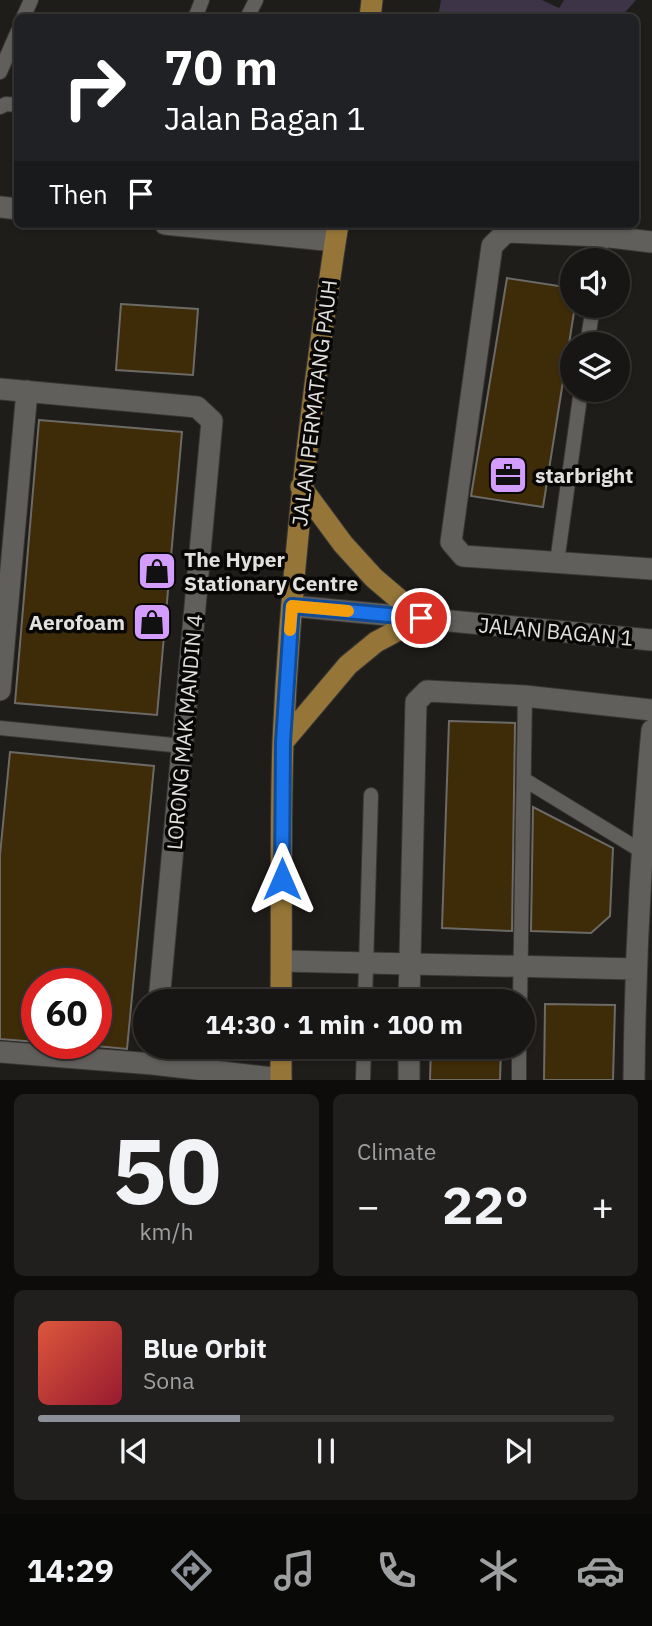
<!DOCTYPE html>
<meta charset="utf-8">
<style>
body{margin:0;font-family:"IBM Plex Sans",sans-serif;background:#201f1d;color:#f1f3f6;height:100vh;display:flex;flex-direction:column;font-size:26px;white-space:nowrap}
*{box-sizing:border-box;margin:0}
p{font-size:23px;color:#9e9fa0}
.icon{flex:none;width:38px;height:38px;fill:none;stroke:currentColor;stroke-width:2;stroke-linecap:round;stroke-linejoin:round}
.map{position:relative;height:1080px;overflow:hidden}
.side{display:flex;flex-direction:column;gap:14px;padding:14px;background:#0d0c0b;flex:1}
.side>*{flex:none}
.top-card{position:absolute;left:14px;top:14px;width:625px;height:214px;border-radius:10px;box-shadow:0 2px 5px #0004,0 0 0 2px #363534;background:#202124;color:#fff;overflow:hidden}
.tools{position:absolute;left:560px;top:248px;display:grid;gap:14px}
.tools a{display:grid;place-items:center;width:70px;height:70px;border-radius:50%;background:#171614;box-shadow:0 2px 5px #0004,0 0 0 2px #363534;font-size:35px}
.speed{position:absolute;left:21px;top:968px;display:flex;gap:14px;font-size:35px;font-weight:700;text-align:center}
.speed>*{display:grid;place-content:center;width:91px;height:91px;border-radius:50%;background:#171614;box-shadow:0 2px 5px #0004,0 0 0 2px #363534;line-height:1}
.speed .limit{border:10px solid #d22;background:#fff;color:#111}
.pin{position:absolute;display:grid;place-items:center;width:60px;height:60px;color:#fff;margin:-30px;border:4px solid #fff;border-radius:50%;box-shadow:0 2px 7px #0007}
.me{position:absolute;width:77px;margin:-38px;rotate:0deg;stroke-linejoin:round;filter:drop-shadow(0 0 5px #0008)}
.turn{display:flex;align-items:center;gap:24px;height:147px;padding:0 35px;font-size:32px}
.turn .icon{width:91px;height:91px;stroke-width:2.5}
.turn b{display:block;font-size:49px;line-height:60px}
.then{display:flex;align-items:center;height:66px;padding:0 35px;background:#0003;gap:14px;font-size:26px}
.big{font-size:52px;font-weight:700;line-height:1.1}
.side .tile{flex:1;display:flex;flex-direction:column;justify-content:center;gap:10px;min-width:0;padding:0 24px;border-radius:10px;background:#201f1d}
.side .dial{align-items:center;gap:0}
.dial b{font-size:91px;line-height:1}
.song{display:flex;align-items:center;gap:21px}
.cover{width:84px;height:84px;border-radius:10px;background:linear-gradient(135deg,hsl(10 70% 55%),hsl(350 70% 35%))}
.played{height:7px;border-radius:4px;background:linear-gradient(90deg,#8c9099 35%,#363534 35%)}
.keys{display:flex;justify-content:space-around;direction:ltr}
.heat{display:flex;justify-content:space-between;align-items:center;font-size:38px;direction:ltr}
.side .tiles{flex:1;display:grid;gap:14px;grid-template-columns:1fr 1fr}
.tile:last-child{grid-column:span 2}
.trip{position:absolute;left:133px;top:989px;width:402px;height:70px;border-radius:35px;background:#171614;box-shadow:0 2px 5px #0004,0 0 0 2px #363534;font-weight:700;line-height:70px;text-align:center}
.menu{display:flex;height:112px;justify-content:space-around;align-items:center;background:#090908;color:#9e9fa0}
.menu .icon{width:49px;height:49px}
.menu .current{color:#8c9099}
.menu b{font-size:32px;color:#f1f3f6}
.map>svg:first-child{display:block}
.green{fill:#3e3448}
.building{fill:#3e2b07;stroke:#6c6a66;stroke-width:2}
.lines{fill:none;stroke-linecap:round;stroke-linejoin:round}
.service-casing{stroke:#393735;stroke-width:16}
.minor-casing{stroke:#393735;stroke-width:23}
.tertiary-casing{stroke:#393735;stroke-width:23}
.primary-casing{stroke:#393735;stroke-width:23}
.service{stroke:#615f5b;stroke-width:14}
.minor{stroke:#615f5b;stroke-width:21}
.tertiary{stroke:#615f5b;stroke-width:21}
.primary{stroke:#957638;stroke-width:21}
.route-casing{stroke:#114b97;stroke-width:18}
.route{stroke:#1a73e8;stroke-width:12}
.slow{stroke:#f59e0b;stroke-width:12}
.labels{text-anchor:middle;dominant-baseline:central;stroke-width:7;stroke-linejoin:round;paint-order:stroke}
.street-label{font-size:21px;fill:#e1e0dd;stroke:#080706}
.poi-label{font-size:21px;font-weight:bold;fill:#e1e0dd;stroke:#080706;text-anchor:start}
</style>
<div class="map">
<svg width="652" height="1080" viewBox="0 0 652 1080">
<rect width="100%" height="100%" fill="#1f1d1a"/>
<path class="green" d="M 441,0 L 542,0 L 559,8 L 564,0 L 636,0 L 621,17 L 438,17 Z"/>
<path class="building" d="M 507,278 L 572,288 L 572,306 L 575,306 L 543,507 L 471,496 Z
M 121,304 L 198,309 L 193,375 L 116,370 Z
M 39,420 L 182,432 L 157,715 L 15,703 Z
M 449,721 L 515,723 L 512,931 L 442,928 Z
M 10,752 L 154,766 L 127,1049 L 96,1046 L 96,984 L 37,984 L 37,1042 L 0,1039 L 0,855 Z
M 533,807 L 613,848 L 610,916 L 591,933 L 531,931 Z
M 545,1004 L 615,1005 L 613,1080 L 544,1080 Z
M 431,1046 L 501,1046 L 500,1080 L 430,1080 Z"/>
<g class="lines">
<g class="service-casing">
<path id="service" d="M 23,18 L 31,0
M 195,18 L 202,0
M 247,18 L 256,0
M 0,72 L 18,31
M 0,107 L 6,104 L 18,105
M 599,261 L 602,236
M 587,345 L 593,306
M 557,562 L 581,390
M 0,728 L 183,746
M 525,780 L 643,852
M 365,1001 L 371,795
M 520,1001 L 525,696
M 363,1080 L 364,1046
M 519,1080 L 519,1046"/>
</g>
<g class="minor-casing">
<path id="minor" d="M 652,242 L 602,236 L 506,232 L 492,246 L 451,542 L 463,556 L 652,569
M 0,389 L 197,407 L 212,421 L 159,1001
M 0,690 L 27,391
M 282,961 L 635,969
M 409,1001 L 416,702 L 427,691 L 525,696 L 652,710
M 0,1052 L 153,1064 L 281,1079
M 409,1080 L 409,1046
M 634,1080 C 635,963 641,846 652,730"/>
</g>
<g class="tertiary-casing">
<path id="tertiary" d="M 0,207 L 18,209
M 165,224 L 335,241
M 292,606 L 652,640"/>
</g>
<g class="primary-casing">
<path id="primary" d="M 370,18 L 372,0
M 283,742 L 348,665 L 376,642 L 421,618 L 374,578 L 343,544 L 301,487
M 281,1001 C 282,914 280,827 283,741 C 291,567 311,396 338,224
M 281,1080 L 281,1046"/>
</g>
<use href="#service" class="service"/>
<use href="#minor" class="minor"/>
<use href="#tertiary" class="tertiary"/>
<use href="#primary" class="primary"/>
</g>
<g class="lines">
<g class="route-casing">
<path id="route" d="M 282,879 L 283,742 L 292,606 L 421,618"/>
</g>
<use href="#route" class="route"/>
<path class="slow" d="M 290,630 L 292,606 L 348,611"/>
</g>
<defs>
<g id="office-square" transform="scale(2.0125)"><rect x="-9" y="-9" width="18" height="18" rx="4" fill="#d29dfd" stroke="#080706"/><path d="M-6-3h4V-5.5h4V-3h4V5H-6ZM-1-4.5V-3h2v-1.5ZM-6 0V1H6V0Z" fill="#111"/></g>
<g id="shop-square" transform="scale(2.0125)"><rect x="-9" y="-9" width="18" height="18" rx="4" fill="#d29dfd" stroke="#080706"/><path d="M-5-2.5h2.3a2.7 3.5 0 0 1 5.4 0H5L5.5 6h-11ZM-1.5-2.5h3a1.5 2.3 0 0 0-3 0Z" fill="#111"/></g>
</defs>
<g fill-rule="evenodd">
<use href="#office-square" x="508" y="475"/>
<use href="#shop-square" x="157" y="571"/>
<use href="#shop-square" x="152" y="622"/>
</g>
<g class="labels">
<g class="street-label">
<text transform="translate(314 403) rotate(-83)">JALAN PERMATANG PAUH</text>
<text transform="translate(556 631) rotate(5)">JALAN BAGAN 1</text>
<text transform="translate(184 732) rotate(-85)">LORONG MAK MANDIN 4</text>
</g>
<g class="poi-label">
<text x="535" y="475">starbright</text>
<text x="184" y="559">The Hyper<tspan x="184" dy="24">Stationary Centre</tspan></text>
<text x="125" y="622" text-anchor="end">Aerofoam</text>
</g>
</g>
</svg>
<div class="tools">
<a><svg class="icon" aria-label="sound" viewBox="0 0 24 24"><path d="M4 9h4l5-4v14l-5-4H4zM17 9q2 3 0 6"/></svg></a>
<a><svg class="icon" aria-label="layers" viewBox="0 0 24 24"><path d="M12 4l9 5-9 5-9-5zM3 14l9 5 9-5"/></svg></a>
</div>
<div class="speed"><div class="limit">60</div></div>
<div class="pin" style="left:421px;top:618px;background:#d93025"><svg class="icon" aria-label="arrive" viewBox="0 0 24 24"><path d="M6 21V4h12l-3 4 3 4H6"/></svg></div>
<svg class="me" style="left:282px;top:879px" viewBox="-20 -20 40 40"><path d="M0-17L14 15 0 8-14 15z" fill="#1a73e8" stroke="#fff" stroke-width="4"/></svg>
<div class="trip">14:30 · 1 min · 100 m</div>
<div class="top-card">
<div class="turn"><svg class="icon" aria-label="right" viewBox="0 0 24 24"><path d="M7 20v-9h11M14 6l5 5-5 5"/></svg><div><b>70 m</b>Jalan Bagan 1</div></div>
<div class="then">Then<svg class="icon" aria-label="arrive" viewBox="0 0 24 24"><path d="M6 21V4h12l-3 4 3 4H6"/></svg></div>
</div>
</div>
<section class="side">
<div class="tiles">
<div class="tile dial"><b>50</b><p>km/h</p></div>
<div class="tile"><p>Climate</p>
<div class="heat"><a>−</a><b class="big">22°</b><a>+</a></div>
</div>
<div class="tile">
<div class="song"><i class="cover"></i><div><b>Blue Orbit</b><p>Sona</p></div></div>
<div class="played"></div>
<div class="keys"><svg class="icon" aria-label="previous" viewBox="0 0 24 24"><path d="M18 5L8 12l10 7zM5 5v14"/></svg><svg class="icon" aria-label="pause" viewBox="0 0 24 24"><path d="M8 5v14M16 5v14"/></svg><svg class="icon" aria-label="next" viewBox="0 0 24 24"><path d="M6 5l10 7-10 7zM19 5v14"/></svg></div>
</div>
</div>
</section>
<nav class="menu">
<b>14:29</b>
<svg class="icon current" aria-label="directions" viewBox="0 0 24 24"><path d="M12 3l9 9-9 9-9-9zM9 14v-3h6M13 9l2 2-2 2"/></svg>
<svg class="icon" aria-label="music" viewBox="0 0 24 24"><path d="M9 18V5l10-2v13"/><circle cx="6" cy="18" r="3"/><circle cx="16" cy="16" r="3"/></svg>
<svg class="icon" aria-label="phone" viewBox="0 0 24 24"><path d="M5 4h4l2 5-3 2q2 4 5 5l2-3 5 2v4C11 20 4 13 5 4z"/></svg>
<svg class="icon" aria-label="climate" viewBox="0 0 24 24"><path d="M12 3v18M4 7l16 10M4 17L20 7"/></svg>
<svg class="icon" aria-label="car" viewBox="0 0 24 24"><path d="M5 17H2v-5l4-1 3-4h7l3 4 3 1v5h-3M9 17h6M6 11h13"/><circle cx="7" cy="17" r="2"/><circle cx="17" cy="17" r="2"/></svg>
</nav>
